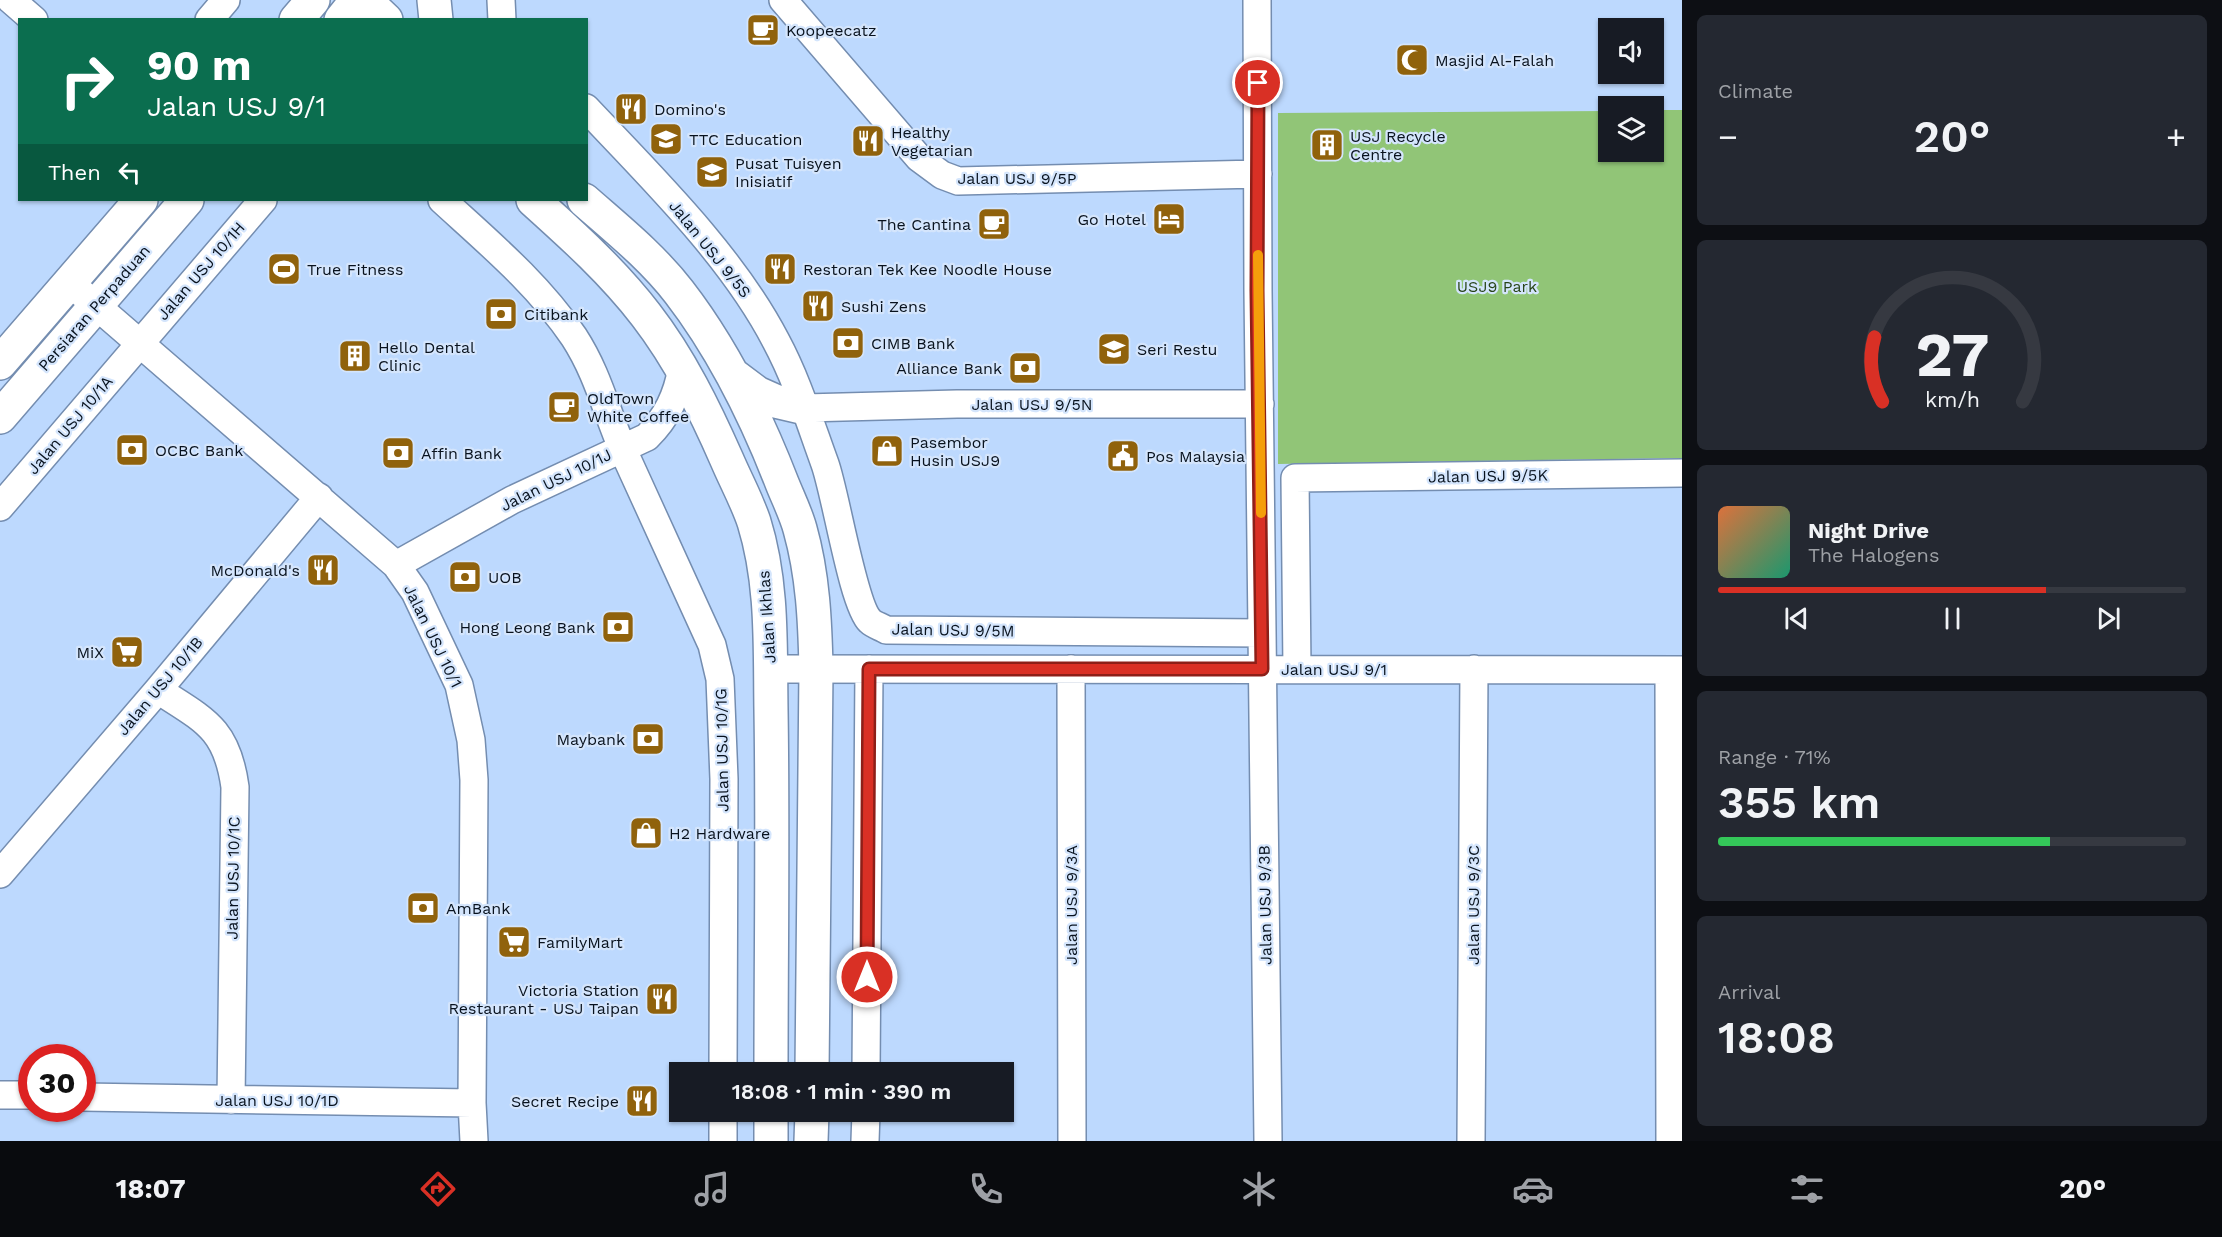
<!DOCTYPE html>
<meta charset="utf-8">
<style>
body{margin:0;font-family:"Work Sans",sans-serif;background:#242831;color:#f1f3f6;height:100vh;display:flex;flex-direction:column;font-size:22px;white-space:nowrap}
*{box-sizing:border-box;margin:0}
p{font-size:20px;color:#9ea1a6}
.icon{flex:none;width:33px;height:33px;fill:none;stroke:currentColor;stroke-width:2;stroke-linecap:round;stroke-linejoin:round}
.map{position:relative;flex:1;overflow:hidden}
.panel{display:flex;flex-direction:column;gap:15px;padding:15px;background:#0d0f14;width:540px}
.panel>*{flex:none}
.hud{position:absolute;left:18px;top:18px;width:570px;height:183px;border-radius:0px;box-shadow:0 2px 4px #0004;background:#0b6e4f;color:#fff;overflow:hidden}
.controls{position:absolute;left:1598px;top:18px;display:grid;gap:12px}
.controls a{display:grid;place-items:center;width:66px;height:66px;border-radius:0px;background:#171b24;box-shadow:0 2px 4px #0004;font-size:30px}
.speed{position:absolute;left:18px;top:1044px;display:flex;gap:12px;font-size:30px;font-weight:700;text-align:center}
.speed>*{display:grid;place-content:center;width:78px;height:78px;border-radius:50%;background:#171b24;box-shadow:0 2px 4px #0004;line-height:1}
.speed .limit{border:9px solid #d22;background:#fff;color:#111}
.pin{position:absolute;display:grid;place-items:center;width:51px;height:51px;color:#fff;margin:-26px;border:3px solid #fff;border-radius:50%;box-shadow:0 2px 6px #0007}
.me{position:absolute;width:66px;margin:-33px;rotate:0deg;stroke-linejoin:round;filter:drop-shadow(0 0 4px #0008)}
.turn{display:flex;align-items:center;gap:21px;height:126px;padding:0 30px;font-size:27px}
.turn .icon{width:78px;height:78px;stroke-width:2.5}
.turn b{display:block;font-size:42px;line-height:51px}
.then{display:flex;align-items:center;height:57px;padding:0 30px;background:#0003;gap:12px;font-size:22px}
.big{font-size:45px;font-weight:600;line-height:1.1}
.panel .tile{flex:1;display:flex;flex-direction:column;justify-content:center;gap:9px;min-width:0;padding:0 21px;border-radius:9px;background:#242831}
.panel .dial{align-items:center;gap:0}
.dial svg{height:156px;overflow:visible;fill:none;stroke:#363941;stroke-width:7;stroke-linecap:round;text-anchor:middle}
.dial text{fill:#f1f3f6;stroke:none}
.song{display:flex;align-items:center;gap:18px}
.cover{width:72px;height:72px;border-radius:9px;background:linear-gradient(135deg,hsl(20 70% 55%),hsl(160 70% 35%))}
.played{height:6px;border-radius:3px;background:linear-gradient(90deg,#d93025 70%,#363941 70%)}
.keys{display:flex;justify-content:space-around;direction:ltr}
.heat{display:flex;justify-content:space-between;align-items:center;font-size:33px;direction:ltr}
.charge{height:9px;border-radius:4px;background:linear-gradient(90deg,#34c759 71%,#363941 0)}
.trip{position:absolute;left:669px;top:1062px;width:345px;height:60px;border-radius:0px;background:#171b24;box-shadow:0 2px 4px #0004;font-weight:600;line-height:60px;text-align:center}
.menu{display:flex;height:96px;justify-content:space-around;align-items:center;background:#090b0e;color:#9ea1a6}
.menu .icon{width:42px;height:42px}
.menu .selected{color:#d93025}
.menu b{font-size:27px;color:#f1f3f6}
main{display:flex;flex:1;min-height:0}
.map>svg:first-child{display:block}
.green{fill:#91c577}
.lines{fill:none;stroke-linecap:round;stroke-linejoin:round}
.minor-casing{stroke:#748db0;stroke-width:30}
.tertiary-casing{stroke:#748db0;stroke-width:36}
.secondary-casing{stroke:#748db0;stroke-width:36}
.minor{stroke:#fff;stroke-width:27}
.tertiary{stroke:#fff;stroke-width:33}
.secondary{stroke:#fff;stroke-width:33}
.route-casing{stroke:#8d1f18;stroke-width:15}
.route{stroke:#d93025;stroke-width:10}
.slow{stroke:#f59e0b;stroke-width:10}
.labels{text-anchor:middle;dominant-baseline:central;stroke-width:4.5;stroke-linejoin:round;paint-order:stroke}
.poi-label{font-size:16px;fill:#08121e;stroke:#d4e5fc;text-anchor:start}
.street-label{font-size:16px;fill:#08121e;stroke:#d4e5fc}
.park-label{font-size:16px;fill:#274417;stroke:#d4e5fc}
</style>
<main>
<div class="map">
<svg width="1682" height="1141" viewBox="0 0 1682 1141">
<rect width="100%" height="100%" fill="#bdd9fe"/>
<path class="green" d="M 1653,110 L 1682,110 L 1682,458 L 1278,464 L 1278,113 L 1608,111 L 1608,152 L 1653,152 Z"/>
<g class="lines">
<g class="minor-casing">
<path id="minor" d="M 11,0 L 34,20
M 501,0 L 502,20
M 783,0 L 919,158 L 942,175 L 958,181 L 1258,174
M 1257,0 L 1258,291 L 1268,1141
M 209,20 L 226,0
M 586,108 C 652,178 732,256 776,341 C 797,380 810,423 825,464 C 836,495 853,605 870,621 C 874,625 882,627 886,630 L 1261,633
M 442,200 C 489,243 538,284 574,337 C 598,374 606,411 623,450 C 652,515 683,580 712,645 L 720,679 L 724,779 L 723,1072
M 70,283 L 396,565 L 415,592 L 459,685 L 471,740 L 474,780 L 472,1103 L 474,1141
M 805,408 L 957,404 L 1260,404
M 0,507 L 263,200
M 396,565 L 512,500 L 647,437 C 667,417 677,396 682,368
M 770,669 L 1682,670
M 1071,669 L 1072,1141
M 1297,669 L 1295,478 L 1682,473
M 1669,670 L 1670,1141
M 158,690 C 204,720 227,728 235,787 L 231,1100
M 0,874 L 158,690 L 319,497
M 866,1072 L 869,669
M 0,1095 L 32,1095
M 82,1097 L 472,1103
M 723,1141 L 723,1112
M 865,1141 L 866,1112
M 1471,1141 L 1474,669"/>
</g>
<g class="tertiary-casing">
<path id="tertiary" d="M 365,0 L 386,20
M 533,200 C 573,236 613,272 646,315 C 680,359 705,410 727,460 C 736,481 747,501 754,522 C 773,583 770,647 771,710 C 773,831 771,952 771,1072
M 584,200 C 617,229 652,257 679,292 C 723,349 756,416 782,483 C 788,498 796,514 800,529 C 813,575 815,622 816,669 L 812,1072
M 733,375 L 757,393 L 775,401 L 805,408
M 771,1141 L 771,1112
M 811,1141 L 812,1112"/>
</g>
<g class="secondary-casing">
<path id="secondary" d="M 434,0 L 436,20
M 296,20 L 313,0
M 341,20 L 357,0
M 0,363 L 141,200
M 0,417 L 187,200"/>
</g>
<use href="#minor" class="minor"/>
<use href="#tertiary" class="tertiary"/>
<use href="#secondary" class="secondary"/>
</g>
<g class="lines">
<g class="route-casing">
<path id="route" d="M 867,977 L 869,669 L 1262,669 L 1257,291 L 1258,83"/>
</g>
<use href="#route" class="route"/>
<path class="slow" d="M 1258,255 L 1261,513"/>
</g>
<defs>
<g id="cafe-square" transform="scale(1.725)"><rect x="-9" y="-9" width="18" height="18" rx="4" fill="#90620c" stroke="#d4e5fc"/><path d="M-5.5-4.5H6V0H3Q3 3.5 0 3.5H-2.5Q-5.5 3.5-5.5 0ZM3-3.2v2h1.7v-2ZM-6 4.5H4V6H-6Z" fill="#fff"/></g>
<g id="mosque-square" transform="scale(1.725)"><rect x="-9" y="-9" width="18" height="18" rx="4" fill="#90620c" stroke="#d4e5fc"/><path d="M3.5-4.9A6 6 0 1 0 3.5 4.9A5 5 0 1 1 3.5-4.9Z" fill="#fff"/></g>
<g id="restaurant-square" transform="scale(1.725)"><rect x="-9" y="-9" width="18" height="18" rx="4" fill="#90620c" stroke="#d4e5fc"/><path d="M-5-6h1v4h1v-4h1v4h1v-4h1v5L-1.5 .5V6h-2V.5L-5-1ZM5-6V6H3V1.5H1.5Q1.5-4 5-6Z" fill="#fff"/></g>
<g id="school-square" transform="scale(1.725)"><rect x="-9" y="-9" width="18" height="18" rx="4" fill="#90620c" stroke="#d4e5fc"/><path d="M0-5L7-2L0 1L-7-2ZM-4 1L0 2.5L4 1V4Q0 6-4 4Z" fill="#fff"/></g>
<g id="building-square" transform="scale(1.725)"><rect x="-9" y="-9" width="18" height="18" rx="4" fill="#90620c" stroke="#d4e5fc"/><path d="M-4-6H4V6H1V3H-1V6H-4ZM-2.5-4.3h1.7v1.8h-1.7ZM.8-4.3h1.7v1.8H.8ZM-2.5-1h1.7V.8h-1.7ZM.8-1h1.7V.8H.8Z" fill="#fff"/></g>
<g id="hotel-square" transform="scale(1.725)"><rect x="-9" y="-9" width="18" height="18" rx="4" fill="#90620c" stroke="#d4e5fc"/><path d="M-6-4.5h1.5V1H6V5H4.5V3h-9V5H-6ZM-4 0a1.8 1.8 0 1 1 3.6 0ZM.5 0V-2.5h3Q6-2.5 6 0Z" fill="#fff"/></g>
<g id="stadium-square" transform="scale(1.725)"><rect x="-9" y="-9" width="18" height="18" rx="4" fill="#90620c" stroke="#d4e5fc"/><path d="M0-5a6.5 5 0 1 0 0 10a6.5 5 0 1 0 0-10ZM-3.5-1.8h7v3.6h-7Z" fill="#fff"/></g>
<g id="bank-square" transform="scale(1.725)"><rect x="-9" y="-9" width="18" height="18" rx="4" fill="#90620c" stroke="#d4e5fc"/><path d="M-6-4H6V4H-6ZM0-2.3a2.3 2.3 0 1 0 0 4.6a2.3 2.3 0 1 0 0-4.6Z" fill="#fff"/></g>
<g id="shop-square" transform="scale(1.725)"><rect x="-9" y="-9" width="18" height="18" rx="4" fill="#90620c" stroke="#d4e5fc"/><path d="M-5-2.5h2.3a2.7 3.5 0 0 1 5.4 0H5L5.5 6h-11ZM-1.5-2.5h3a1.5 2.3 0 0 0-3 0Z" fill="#fff"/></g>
<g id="civic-square" transform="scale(1.725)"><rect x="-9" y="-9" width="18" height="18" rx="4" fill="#90620c" stroke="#d4e5fc"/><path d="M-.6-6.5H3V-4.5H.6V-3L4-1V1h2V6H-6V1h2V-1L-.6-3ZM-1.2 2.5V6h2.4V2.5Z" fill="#fff"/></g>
<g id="supermarket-square" transform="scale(1.725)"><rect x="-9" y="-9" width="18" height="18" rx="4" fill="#90620c" stroke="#d4e5fc"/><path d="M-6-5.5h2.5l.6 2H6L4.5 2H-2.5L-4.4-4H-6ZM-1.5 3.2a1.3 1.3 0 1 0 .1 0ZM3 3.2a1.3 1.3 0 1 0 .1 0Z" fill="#fff"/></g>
</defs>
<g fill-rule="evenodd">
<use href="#cafe-square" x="763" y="30"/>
<use href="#mosque-square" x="1412" y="60"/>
<use href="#restaurant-square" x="631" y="109"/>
<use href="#school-square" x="666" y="139"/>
<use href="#restaurant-square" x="868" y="141"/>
<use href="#building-square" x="1327" y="145"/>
<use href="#school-square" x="712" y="172"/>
<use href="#hotel-square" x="1169" y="219"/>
<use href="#cafe-square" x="994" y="224"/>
<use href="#stadium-square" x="284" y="269"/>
<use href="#restaurant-square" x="780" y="269"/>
<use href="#restaurant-square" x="818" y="306"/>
<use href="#bank-square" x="501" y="314"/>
<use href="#bank-square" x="848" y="343"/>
<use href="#school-square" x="1114" y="349"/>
<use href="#building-square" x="355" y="356"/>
<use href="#bank-square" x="1025" y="368"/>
<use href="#cafe-square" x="564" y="407"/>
<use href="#bank-square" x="132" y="450"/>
<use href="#shop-square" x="887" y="451"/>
<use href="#bank-square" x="398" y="453"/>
<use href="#civic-square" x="1123" y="456"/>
<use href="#restaurant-square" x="323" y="570"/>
<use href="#bank-square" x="465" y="577"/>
<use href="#bank-square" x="618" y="627"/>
<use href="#supermarket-square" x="127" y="652"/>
<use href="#bank-square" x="648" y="739"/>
<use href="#shop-square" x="646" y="833"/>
<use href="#bank-square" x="423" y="908"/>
<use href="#supermarket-square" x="514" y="942"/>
<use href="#restaurant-square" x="662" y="999"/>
<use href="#restaurant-square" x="642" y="1101"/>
</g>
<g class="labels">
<g class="poi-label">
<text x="786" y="30">Koopeecatz</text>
<text x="1435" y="60">Masjid Al-Falah</text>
<text x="654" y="109">Domino's</text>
<text x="891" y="132">Healthy<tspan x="891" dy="18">Vegetarian</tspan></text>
<text x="1350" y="136">USJ Recycle<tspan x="1350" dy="18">Centre</tspan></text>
<text x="689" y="139">TTC Education</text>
<text x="735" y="163">Pusat Tuisyen<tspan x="735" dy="18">Inisiatif</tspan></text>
<text x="1146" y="219" text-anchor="end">Go Hotel</text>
<text x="971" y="224" text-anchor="end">The Cantina</text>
<text x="307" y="269">True Fitness</text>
<text x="803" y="269">Restoran Tek Kee Noodle House</text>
<text x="841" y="306">Sushi Zens</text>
<text x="524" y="314">Citibank</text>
<text x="871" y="343">CIMB Bank</text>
<text x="378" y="347">Hello Dental<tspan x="378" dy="18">Clinic</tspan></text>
<text x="1137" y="349">Seri Restu</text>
<text x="1002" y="368" text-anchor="end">Alliance Bank</text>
<text x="587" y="398">OldTown<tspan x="587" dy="18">White Coffee</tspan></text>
<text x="910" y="442">Pasembor<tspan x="910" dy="18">Husin USJ9</tspan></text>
<text x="155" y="450">OCBC Bank</text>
<text x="421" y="453">Affin Bank</text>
<text x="1146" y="456">Pos Malaysia</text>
<text x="300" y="570" text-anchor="end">McDonald's</text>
<text x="488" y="577">UOB</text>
<text x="595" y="627" text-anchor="end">Hong Leong Bank</text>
<text x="104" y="652" text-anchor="end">MiX</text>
<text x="625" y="739" text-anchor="end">Maybank</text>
<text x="669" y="833">H2 Hardware</text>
<text x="446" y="908">AmBank</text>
<text x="537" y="942">FamilyMart</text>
<text x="639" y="990" text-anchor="end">Victoria Station<tspan x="639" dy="18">Restaurant - USJ Taipan</tspan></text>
<text x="619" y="1101" text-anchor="end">Secret Recipe</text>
</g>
<g class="street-label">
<text x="1017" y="178">Jalan USJ 9/5P</text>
<text transform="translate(710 249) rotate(51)">Jalan USJ 9/5S</text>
<text transform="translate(201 271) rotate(-49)">Jalan USJ 10/1H</text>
<text transform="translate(94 308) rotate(-49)">Persiaran Perpaduan</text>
<text x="1032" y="404">Jalan USJ 9/5N</text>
<text transform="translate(70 425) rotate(-50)">Jalan USJ 10/1A</text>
<text transform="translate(1488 476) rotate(-1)">Jalan USJ 9/5K</text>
<text transform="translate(556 480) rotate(-26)">Jalan USJ 10/1J</text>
<text transform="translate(767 617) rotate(-94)">Jalan Ikhlas</text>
<text transform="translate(953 630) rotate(1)">Jalan USJ 9/5M</text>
<text transform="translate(433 636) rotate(64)">Jalan USJ 10/1</text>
<text x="1334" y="669">Jalan USJ 9/1</text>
<text transform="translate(160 686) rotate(-50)">Jalan USJ 10/1B</text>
<text transform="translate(722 750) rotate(-91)">Jalan USJ 10/1G</text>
<text transform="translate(233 878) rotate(-89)">Jalan USJ 10/1C</text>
<text transform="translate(1071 905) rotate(-90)">Jalan USJ 9/3A</text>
<text transform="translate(1265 905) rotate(-91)">Jalan USJ 9/3B</text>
<text transform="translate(1473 905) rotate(-90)">Jalan USJ 9/3C</text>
<text x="277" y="1100">Jalan USJ 10/1D</text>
</g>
<g class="park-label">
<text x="1497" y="286">USJ9 Park</text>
</g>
</g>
</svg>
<div class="controls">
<a><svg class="icon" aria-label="sound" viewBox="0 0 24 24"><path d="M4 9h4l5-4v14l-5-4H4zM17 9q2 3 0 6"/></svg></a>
<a><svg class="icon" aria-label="layers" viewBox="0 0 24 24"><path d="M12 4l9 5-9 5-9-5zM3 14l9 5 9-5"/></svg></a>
</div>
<div class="speed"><div class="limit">30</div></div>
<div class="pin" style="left:1258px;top:83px;background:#d93025"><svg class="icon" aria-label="arrive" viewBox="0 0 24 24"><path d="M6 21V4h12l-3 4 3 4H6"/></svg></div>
<svg class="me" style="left:867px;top:977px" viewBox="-20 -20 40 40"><circle r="17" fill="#d93025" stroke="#fff" stroke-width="3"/><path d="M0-11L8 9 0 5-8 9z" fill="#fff"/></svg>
<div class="trip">18:08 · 1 min · 390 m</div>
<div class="hud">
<div class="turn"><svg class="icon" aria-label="right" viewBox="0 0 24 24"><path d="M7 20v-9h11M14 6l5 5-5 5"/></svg><div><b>90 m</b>Jalan USJ 9/1</div></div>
<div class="then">Then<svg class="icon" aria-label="left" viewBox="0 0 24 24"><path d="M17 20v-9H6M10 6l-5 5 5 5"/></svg></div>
</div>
</div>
<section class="panel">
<div class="tile"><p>Climate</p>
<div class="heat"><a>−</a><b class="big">20°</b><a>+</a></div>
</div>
<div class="tile dial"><svg viewBox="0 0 100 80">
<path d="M14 69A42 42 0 1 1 86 69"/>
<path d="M14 69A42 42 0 0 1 10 36" stroke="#d93025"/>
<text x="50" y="56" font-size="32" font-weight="700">27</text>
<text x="50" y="72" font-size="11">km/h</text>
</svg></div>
<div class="tile">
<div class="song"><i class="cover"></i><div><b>Night Drive</b><p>The Halogens</p></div></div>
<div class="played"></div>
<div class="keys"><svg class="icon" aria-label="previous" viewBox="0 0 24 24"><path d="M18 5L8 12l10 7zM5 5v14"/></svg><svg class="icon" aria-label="pause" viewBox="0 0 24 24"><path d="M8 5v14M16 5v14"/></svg><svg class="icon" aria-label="next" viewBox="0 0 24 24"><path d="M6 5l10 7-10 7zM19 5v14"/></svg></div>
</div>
<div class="tile"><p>Range · 71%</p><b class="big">355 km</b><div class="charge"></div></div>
<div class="tile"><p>Arrival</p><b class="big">18:08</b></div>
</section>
</main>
<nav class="menu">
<b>18:07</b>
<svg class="icon selected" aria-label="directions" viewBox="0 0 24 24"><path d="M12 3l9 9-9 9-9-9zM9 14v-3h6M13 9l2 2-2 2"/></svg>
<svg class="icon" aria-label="music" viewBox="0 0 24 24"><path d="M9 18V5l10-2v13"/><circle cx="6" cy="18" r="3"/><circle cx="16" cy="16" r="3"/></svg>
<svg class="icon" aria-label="phone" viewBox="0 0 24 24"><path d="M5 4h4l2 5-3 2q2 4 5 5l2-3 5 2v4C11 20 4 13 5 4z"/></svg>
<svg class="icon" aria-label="climate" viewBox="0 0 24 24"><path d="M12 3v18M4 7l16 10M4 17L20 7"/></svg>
<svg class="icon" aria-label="car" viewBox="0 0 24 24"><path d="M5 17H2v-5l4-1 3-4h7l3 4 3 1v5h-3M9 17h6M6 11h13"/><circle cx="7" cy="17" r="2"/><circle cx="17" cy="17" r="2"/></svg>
<svg class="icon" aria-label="filters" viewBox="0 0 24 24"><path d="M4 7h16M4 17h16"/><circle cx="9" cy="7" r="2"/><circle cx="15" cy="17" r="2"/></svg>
<b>20°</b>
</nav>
